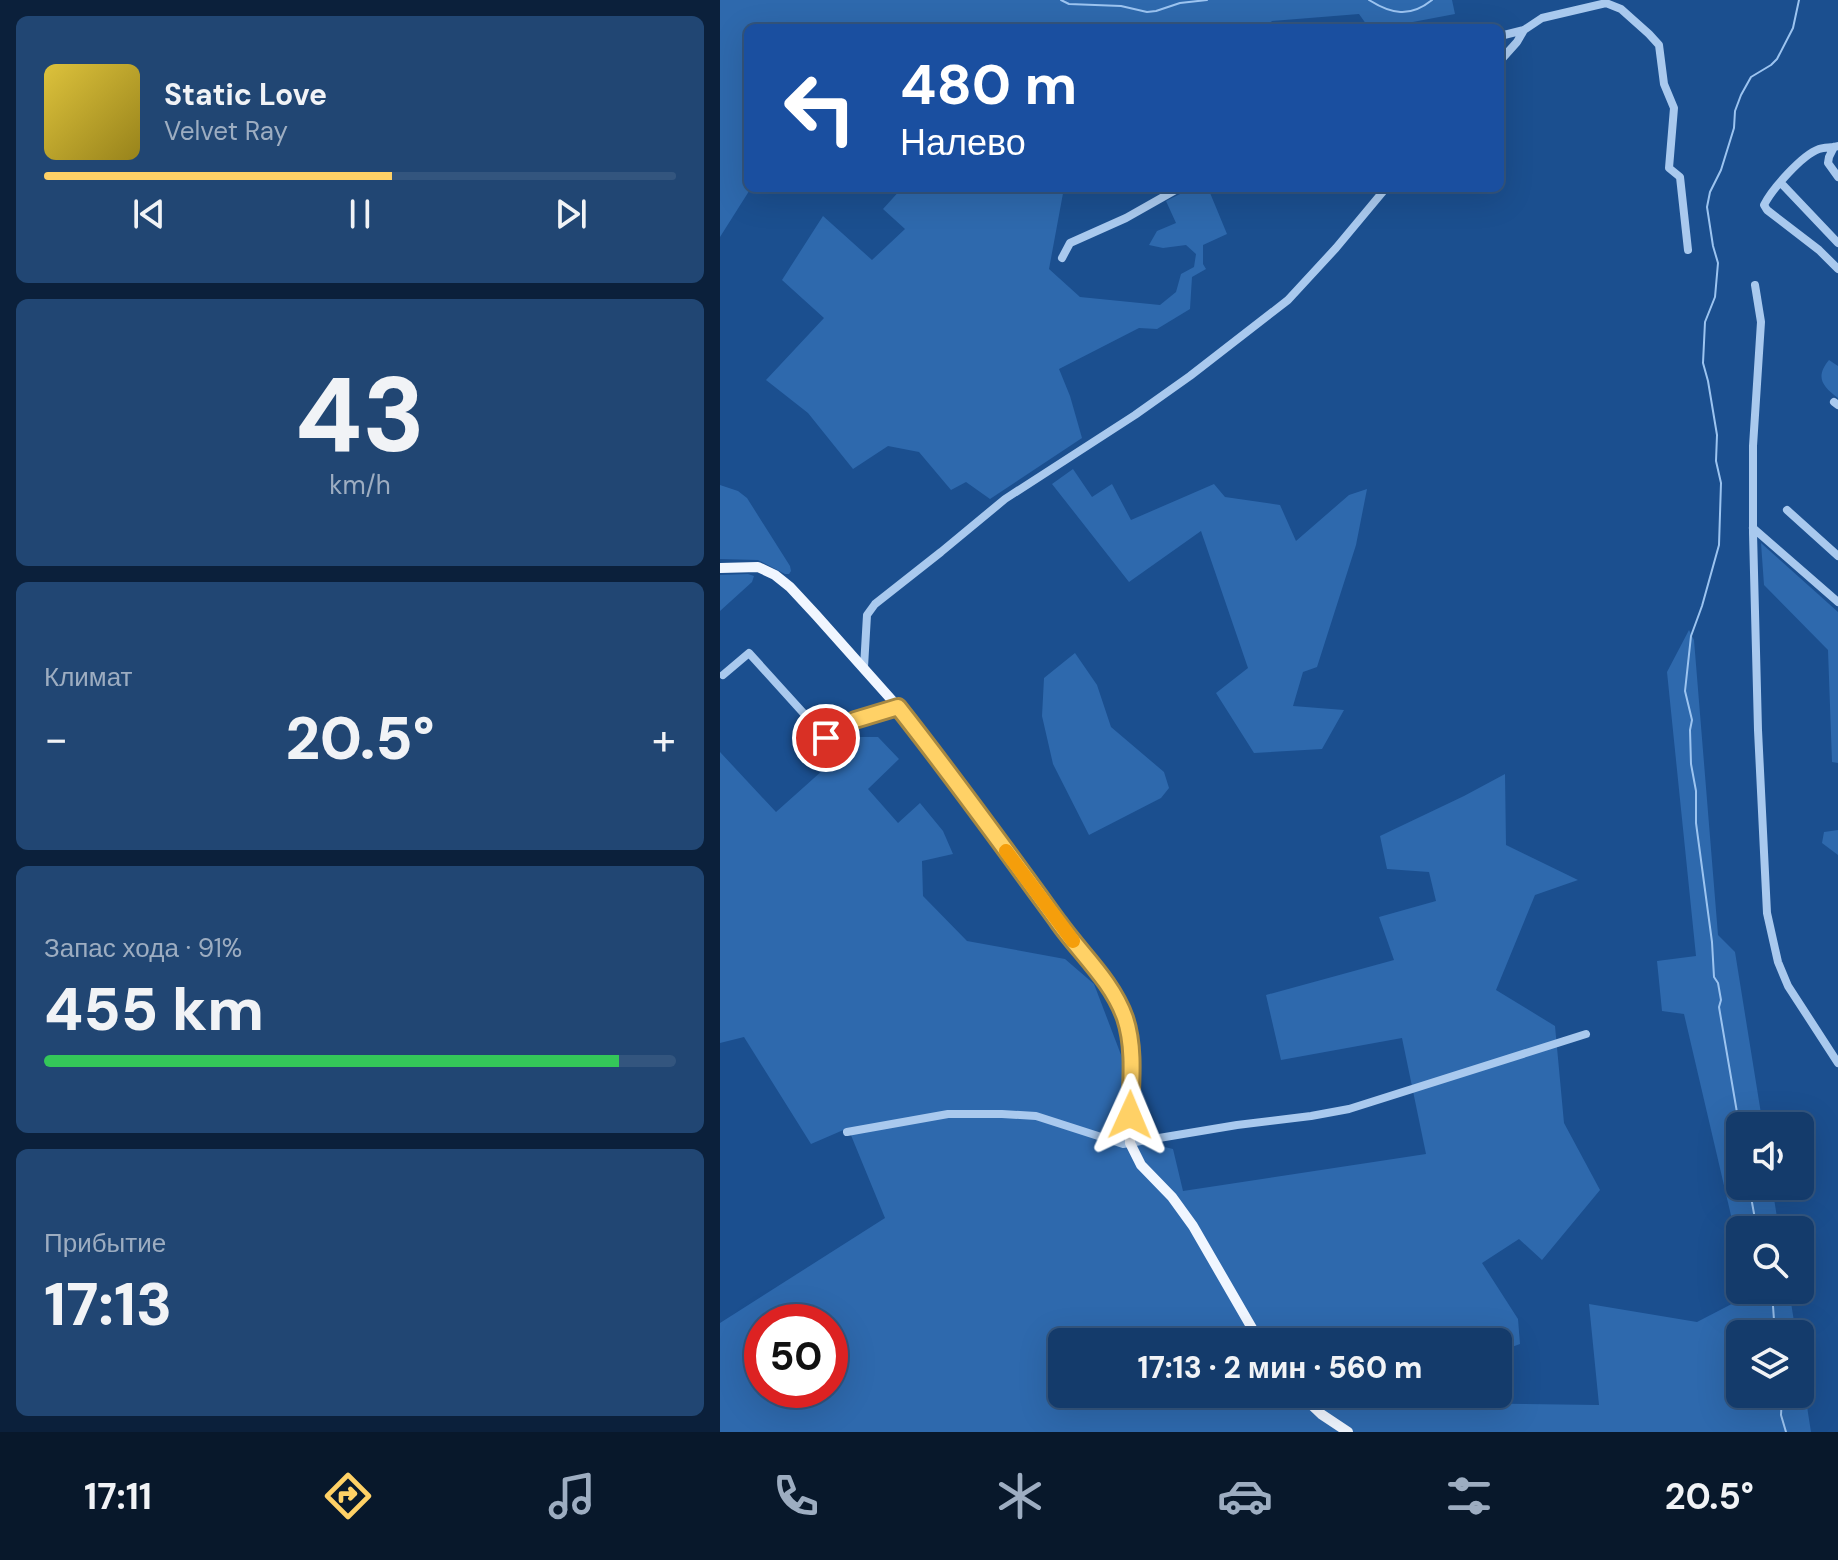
<!DOCTYPE html>
<html lang="ru">
<meta charset="utf-8">
<style>
body{margin:0;font-family:"DM Sans",sans-serif;background:#214673;color:#f1f3f6;height:100vh;display:flex;flex-direction:column;font-size:30px;white-space:nowrap}
*{box-sizing:border-box;margin:0}
p{font-size:26px;color:#9dadc1}
.icon{flex:none;width:44px;height:44px;fill:none;stroke:currentColor;stroke-width:2;stroke-linecap:round;stroke-linejoin:round}
.map{position:relative;flex:1;overflow:hidden}
.sheet{display:flex;flex-direction:column;gap:16px;padding:16px;background:#0b203b;width:720px}
.sheet>*{flex:none}
.banner{position:absolute;left:24px;top:24px;width:760px;height:168px;border-radius:12px;box-shadow:0 8px 32px #0002,0 0 0 2px #33557e;background:#1a4fa0;color:#fff;overflow:hidden}
.controls{position:absolute;left:1006px;top:1112px;display:grid;gap:16px}
.controls a{display:grid;place-items:center;width:88px;height:88px;border-radius:12px;background:#143b6b;box-shadow:0 8px 32px #0002,0 0 0 2px #33557e;font-size:40px}
.speed{position:absolute;left:24px;top:1304px;display:flex;gap:16px;font-size:40px;font-weight:700;text-align:center}
.speed>*{display:grid;place-content:center;width:104px;height:104px;border-radius:50%;background:#143b6b;box-shadow:0 8px 32px #0002,0 0 0 2px #33557e;line-height:1}
.speed .limit{border:12px solid #d22;background:#fff;color:#111}
.pin{position:absolute;display:grid;place-items:center;width:68px;height:68px;color:#fff;margin:-34px;border:4px solid #fff;border-radius:50%;box-shadow:0 2px 8px #0007}
.me{position:absolute;width:88px;margin:-44px;rotate:1deg;stroke-linejoin:round;filter:drop-shadow(0 0 6px #0008)}
.turn{display:flex;align-items:center;gap:28px;height:168px;padding:0 24px;font-size:36px}
.turn .icon{width:104px;height:104px;stroke-width:2.5}
.turn b{display:block;font-size:56px;line-height:68px}
.big{font-size:60px;font-weight:800;line-height:1.1}
.sheet .card{flex:1;display:flex;flex-direction:column;justify-content:center;gap:12px;min-width:0;padding:0 28px;border-radius:12px;background:#214673}
.sheet .dial{align-items:center;gap:0}
.dial b{font-size:104px;line-height:1}
.song{display:flex;align-items:center;gap:24px}
.cover{width:96px;height:96px;border-radius:12px;background:linear-gradient(135deg,hsl(50 70% 55%),hsl(50 70% 35%))}
.played{height:8px;border-radius:4px;background:linear-gradient(90deg,#ffd166 55%,#33557e 55%)}
.keys{display:flex;justify-content:space-around;direction:ltr}
.heat{display:flex;justify-content:space-between;align-items:center;font-size:44px;direction:ltr}
.charge{height:12px;border-radius:6px;background:linear-gradient(90deg,#34c759 91%,#33557e 0)}
.trip{position:absolute;left:328px;top:1328px;width:464px;height:80px;border-radius:12px;background:#143b6b;box-shadow:0 8px 32px #0002,0 0 0 2px #33557e;font-weight:800;line-height:80px;text-align:center}
.menu{display:flex;height:128px;justify-content:space-around;align-items:center;background:#08182b;color:#9dadc1}
.menu .icon{width:56px;height:56px}
.menu .active{color:#ffd166}
.menu b{font-size:36px;color:#f1f3f6}
main{display:flex;flex:1;min-height:0}
.map>svg:first-child{display:block}
.green{fill:#2e69ad;fill-rule:evenodd}
.lines{fill:none;stroke-linecap:round;stroke-linejoin:round}
.stream{stroke:#9cc4f0;stroke-width:2}
.minor{stroke:#a9c9ee;stroke-width:8}
.major{stroke:#f0f6ff;stroke-width:10}
.route-casing{stroke:#a68842;stroke-width:20}
.route{stroke:#ffd166;stroke-width:14}
.slow{stroke:#f59e0b;stroke-width:14}
</style>
<main>
<section class="sheet">
<div class="card">
<div class="song"><i class="cover"></i><div><b>Static Love</b><p>Velvet Ray</p></div></div>
<div class="played"></div>
<div class="keys"><svg class="icon" aria-label="previous" viewBox="0 0 24 24"><path d="M18 5L8 12l10 7zM5 5v14"/></svg><svg class="icon" aria-label="pause" viewBox="0 0 24 24"><path d="M8 5v14M16 5v14"/></svg><svg class="icon" aria-label="next" viewBox="0 0 24 24"><path d="M6 5l10 7-10 7zM19 5v14"/></svg></div>
</div>
<div class="card dial"><b>43</b><p>km/h</p></div>
<div class="card"><p>Климат</p>
<div class="heat"><a>−</a><b class="big">20.5°</b><a>+</a></div>
</div>
<div class="card"><p>Запас хода · 91%</p><b class="big">455 km</b><div class="charge"></div></div>
<div class="card"><p>Прибытие</p><b class="big">17:13</b></div>
</section>
<div class="map">
<svg width="1118" height="1432" viewBox="0 0 1118 1432">
<rect width="100%" height="100%" fill="#1b4f8f"/>
<path class="green" d="M 0,0 L 732,0 L 735,14 L 661,28 L 649,28 L 639,14 L 552,21 L 544,28 L 28,28 L 28,188 L 31,188 L 0,237 Z
M 182,188 L 344,188 L 329,269 L 360,297 L 440,305 L 456,292 L 461,274 L 474,267 L 476,254 L 466,245 L 443,248 L 429,245 L 437,231 L 456,223 L 446,201 L 472,188 L 488,188 L 507,234 L 483,245 L 483,264 L 486,269 L 472,277 L 470,309 L 437,329 L 419,328 L 339,369 L 350,396 L 362,438 L 270,499 L 246,482 L 231,490 L 199,452 L 168,446 L 133,469 L 88,413 L 46,380 L 104,318 L 62,280 L 103,216 L 152,260 L 185,229 L 163,209 Z
M 1109,360 L 1118,366 L 1118,398 C 1102,386 1095,377 1109,360 Z
M 353,469 L 372,497 L 392,484 L 411,520 L 494,484 L 505,497 L 560,505 L 576,541 L 629,495 L 647,489 L 636,545 L 597,667 L 583,672 L 573,706 L 624,710 L 602,749 L 534,753 L 496,693 L 528,668 L 481,531 L 409,582 L 332,484 Z
M 0,485 L 18,491 L 27,498 L 70,566 L 71,571 L 69,574 L 65,574 L 38,560 L 0,559 Z
M 1041,543 L 1118,612 L 1118,763 L 1112,762 L 1108,650 L 1044,585 Z
M 28,574 L 34,576 L 32,582 L 0,611 L 0,575 Z
M 969,630 L 974,640 L 998,935 L 1015,952 L 1043,1126 L 1020,1126 L 1020,1186 L 1052,1186 L 1059,1230 L 1020,1230 L 1020,1254 L 964,1014 L 942,1011 L 937,961 L 976,956 L 947,672 Z
M 355,653 L 377,685 L 391,727 L 444,772 L 449,788 L 441,798 L 369,835 L 333,764 L 322,716 L 324,678 Z
M 140,737 L 158,737 L 179,759 L 148,789 L 178,823 L 200,803 L 223,831 L 233,854 L 202,861 L 203,896 L 247,941 L 345,959 L 374,984 L 403,1060 L 399,1136 L 453,1149 L 463,1191 L 706,1154 L 682,1038 L 561,1060 L 546,995 L 674,960 L 659,917 L 716,901 L 709,872 L 667,869 L 660,836 L 744,796 L 785,774 L 786,845 L 858,880 L 815,895 L 776,990 L 835,1026 L 844,1123 L 880,1190 L 822,1260 L 799,1239 L 762,1263 L 798,1319 L 800,1344 L 778,1352 L 778,1342 L 342,1342 L 342,1394 L 724,1394 L 728,1403 L 879,1405 L 869,1304 L 977,1322 L 1029,1295 L 1028,1290 L 1069,1290 L 1076,1334 L 1020,1334 L 1020,1394 L 1080,1394 L 1080,1362 L 1091,1432 L 0,1432 L 0,1323 L 165,1218 L 128,1128 L 91,1144 L 24,1037 L 0,1043 L 0,752 L 56,812 ZM 42,1322 L 110,1322 L 110,1390 L 42,1390 Z
M 1118,830 L 1118,855 L 1102,843 L 1104,832 Z"/>
<g class="lines">
<path class="stream" d="M 341,0 L 349,4 L 401,6 L 427,12 L 436,11 L 460,3 L 487,0
M 649,0 C 671,14 690,18 712,0
M 1020,1130 L 999,1007 L 1001,1000 L 998,983 L 994,977 L 992,942 L 976,823 L 976,791 L 971,764 L 970,730 L 972,720 L 965,691 L 971,636 L 982,606 L 999,545 L 1001,483 L 996,461 L 997,435 L 988,381 L 983,363 L 985,322 L 995,297 L 998,263 L 993,246 L 987,207 L 990,192 L 1001,170 L 1014,128 L 1015,111 L 1021,95 L 1031,77 L 1051,65 L 1057,59 L 1073,28 L 1079,0
M 1029,1186 L 1037,1230
M 1048,1290 L 1053,1306 L 1055,1334
M 1062,1394 L 1061,1415 L 1066,1432"/>
<path class="minor" d="M 780,36 L 804,30 L 822,18 L 886,3 L 901,9 L 929,34 L 939,45 L 944,84 L 954,108 L 949,168 L 960,177 L 968,250
M 780,61 L 797,42 L 804,30
M 1118,146 C 1112,148 1105,147 1099,149 C 1082,155 1052,189 1044,205 L 1047,210 L 1099,250 L 1118,269
M 1114,147 L 1109,157 L 1108,163 L 1118,177
M 1061,183 L 1118,243
M 342,258 L 350,243 L 406,218 L 459,188
M 1035,285 L 1041,322 L 1033,446 L 1033,533 L 1038,730 L 1047,913 L 1058,962 L 1068,986 L 1118,1063
M 1114,402 L 1118,405
M 1067,510 L 1118,556
M 1033,528 L 1118,602
M 144,667 L 147,615 L 155,604 L 221,552 L 285,499 L 415,415 L 470,376 L 568,300 L 616,248 L 666,188
M 3,675 L 29,653 L 106,738 L 135,720 L 178,707
M 127,1132 L 228,1114 L 282,1114 L 316,1116 L 403,1144 L 517,1125 L 591,1116 L 629,1109 L 866,1034"/>
<path class="major" d="M 0,568 L 38,567 L 55,575 L 70,587 L 96,615 L 178,707 L 216,755 L 341,926 L 387,983 L 401,1008 L 409,1037 L 411,1060 L 410,1143 L 421,1165 L 452,1197 L 473,1226 L 540,1342
M 580,1394 L 601,1414 L 628,1432"/>
</g>
<g class="lines">
<g class="route-casing">
<path id="route" d="M 106,738 L 135,720 L 178,707 C 234,778 286,850 339,923 C 361,954 392,981 405,1018 C 415,1048 411,1083 410,1115"/>
</g>
<use href="#route" class="route"/>
<path class="slow" d="M 286,851 L 353,941"/>
</g>
</svg>
<div class="controls">
<a><svg class="icon" aria-label="sound" viewBox="0 0 24 24"><path d="M4 9h4l5-4v14l-5-4H4zM17 9q2 3 0 6"/></svg></a>
<a><svg class="icon" aria-label="search" viewBox="0 0 24 24"><circle cx="10" cy="10" r="6"/><path d="M15 15l6 6"/></svg></a>
<a><svg class="icon" aria-label="layers" viewBox="0 0 24 24"><path d="M12 4l9 5-9 5-9-5zM3 14l9 5 9-5"/></svg></a>
</div>
<div class="speed"><div class="limit">50</div></div>
<div class="pin" style="left:106px;top:738px;background:#d93025"><svg class="icon" aria-label="arrive" viewBox="0 0 24 24"><path d="M6 21V4h12l-3 4 3 4H6"/></svg></div>
<svg class="me" style="left:410px;top:1115px" viewBox="-20 -20 40 40"><path d="M0-17L14 15 0 8-14 15z" fill="#ffd166" stroke="#fff" stroke-width="4"/></svg>
<div class="trip">17:13 · 2 мин · 560 m</div>
<div class="banner">
<div class="turn"><svg class="icon" aria-label="left" viewBox="0 0 24 24"><path d="M17 20v-9H6M10 6l-5 5 5 5"/></svg><div><b>480 m</b>Налево</div></div>
</div>
</div>
</main>
<nav class="menu">
<b>17:11</b>
<svg class="icon active" aria-label="directions" viewBox="0 0 24 24"><path d="M12 3l9 9-9 9-9-9zM9 14v-3h6M13 9l2 2-2 2"/></svg>
<svg class="icon" aria-label="music" viewBox="0 0 24 24"><path d="M9 18V5l10-2v13"/><circle cx="6" cy="18" r="3"/><circle cx="16" cy="16" r="3"/></svg>
<svg class="icon" aria-label="phone" viewBox="0 0 24 24"><path d="M5 4h4l2 5-3 2q2 4 5 5l2-3 5 2v4C11 20 4 13 5 4z"/></svg>
<svg class="icon" aria-label="climate" viewBox="0 0 24 24"><path d="M12 3v18M4 7l16 10M4 17L20 7"/></svg>
<svg class="icon" aria-label="car" viewBox="0 0 24 24"><path d="M5 17H2v-5l4-1 3-4h7l3 4 3 1v5h-3M9 17h6M6 11h13"/><circle cx="7" cy="17" r="2"/><circle cx="17" cy="17" r="2"/></svg>
<svg class="icon" aria-label="filters" viewBox="0 0 24 24"><path d="M4 7h16M4 17h16"/><circle cx="9" cy="7" r="2"/><circle cx="15" cy="17" r="2"/></svg>
<b>20.5°</b>
</nav>
